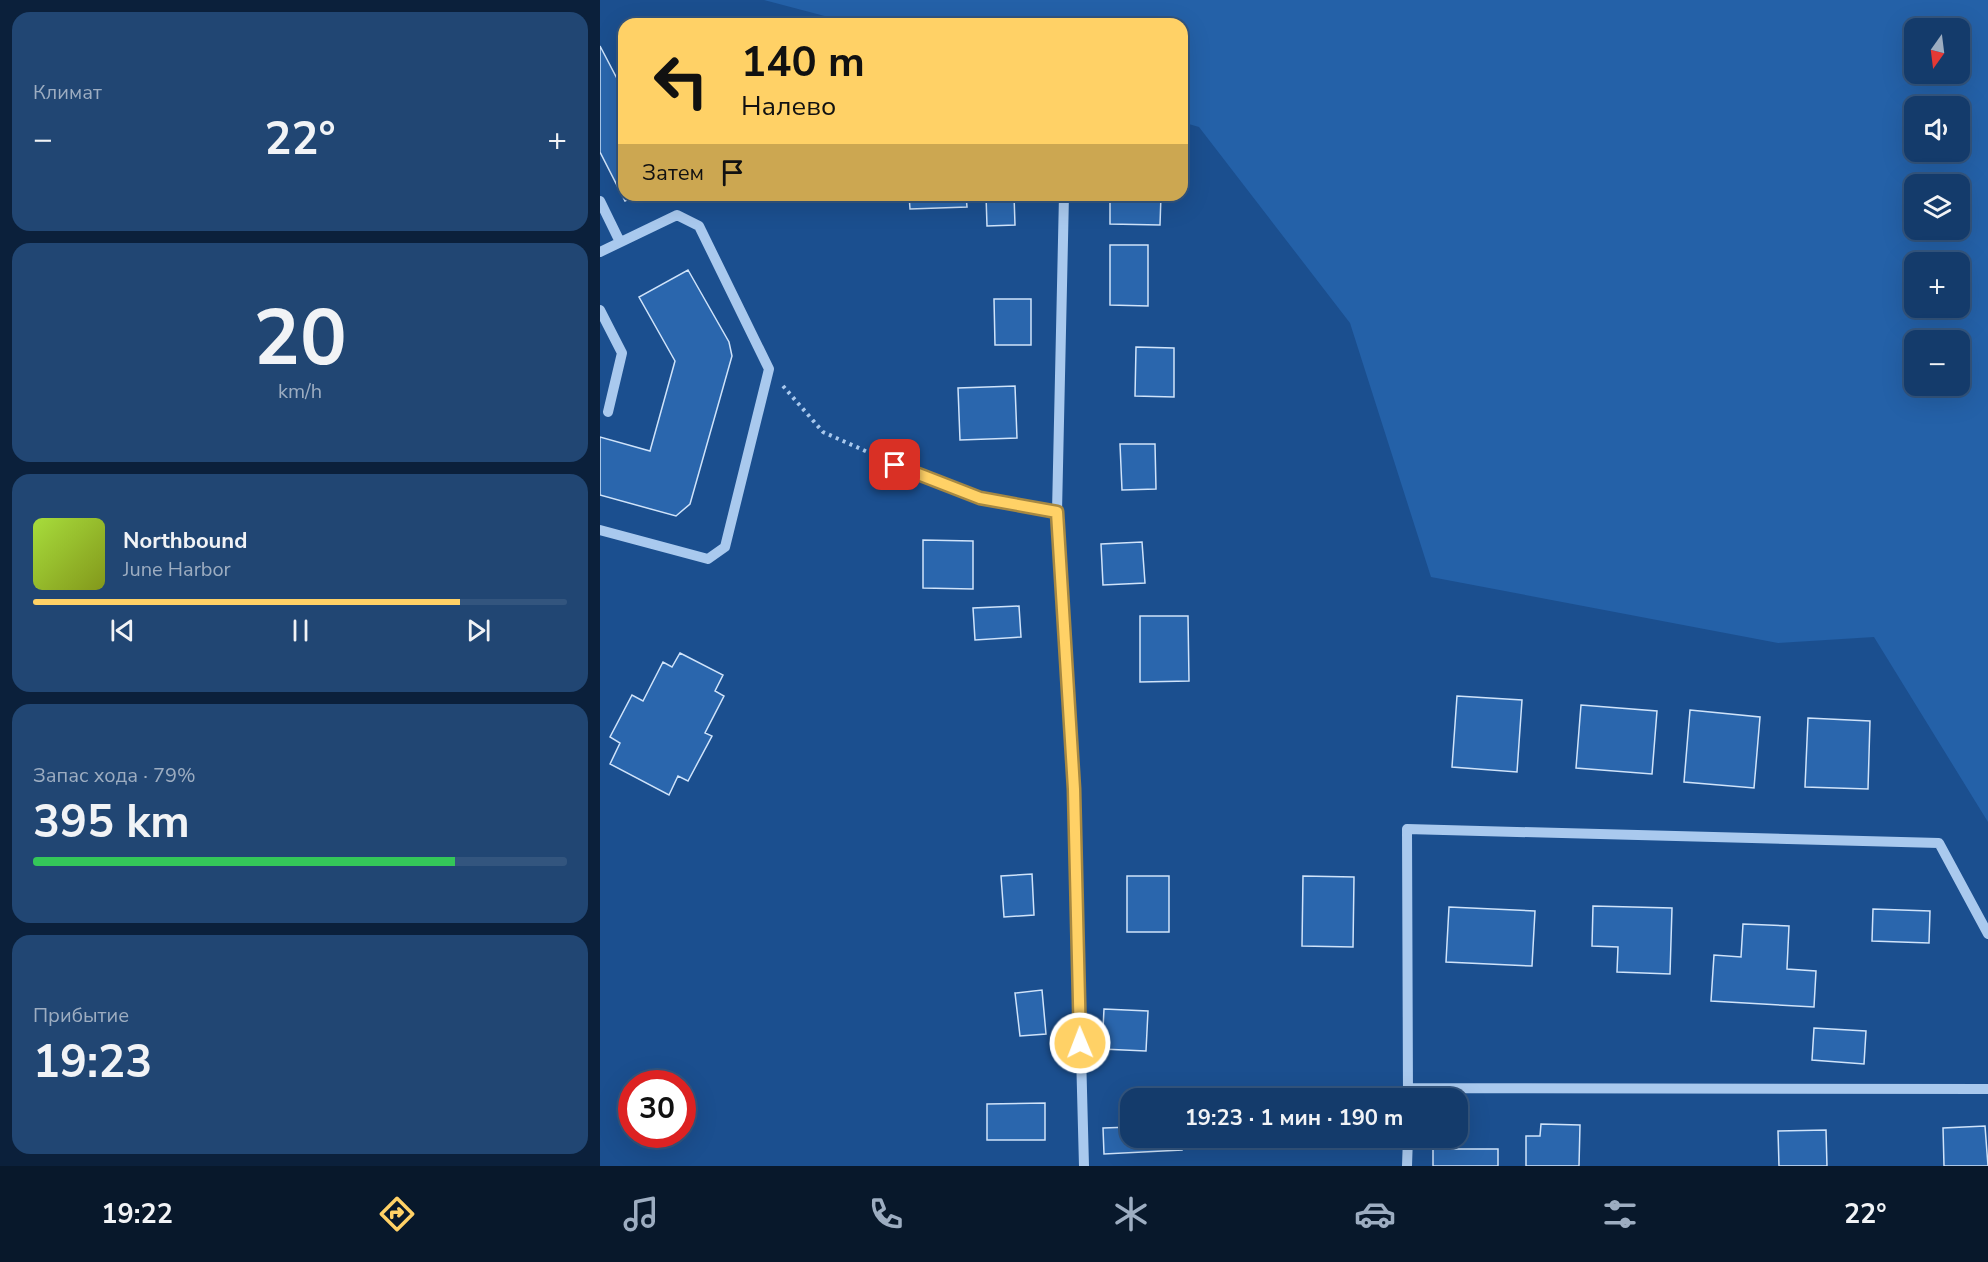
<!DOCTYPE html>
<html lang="ru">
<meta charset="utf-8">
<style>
body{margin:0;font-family:"Nunito Sans",sans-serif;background:#214673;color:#f1f3f6;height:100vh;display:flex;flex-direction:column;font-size:22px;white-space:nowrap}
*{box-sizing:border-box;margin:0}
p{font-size:20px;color:#9dadc1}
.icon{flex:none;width:33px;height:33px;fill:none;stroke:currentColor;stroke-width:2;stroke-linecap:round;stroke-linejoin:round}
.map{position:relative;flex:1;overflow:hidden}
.drawer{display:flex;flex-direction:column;gap:12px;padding:12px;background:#0b203b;width:600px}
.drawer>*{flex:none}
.guide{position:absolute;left:18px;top:18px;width:570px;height:183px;border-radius:18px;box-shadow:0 6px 24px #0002,0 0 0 2px #33557e;background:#ffd166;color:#111;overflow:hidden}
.needle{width:39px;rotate:194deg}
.controls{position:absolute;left:1304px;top:18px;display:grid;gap:12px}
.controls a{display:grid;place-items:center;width:66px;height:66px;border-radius:12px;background:#143b6b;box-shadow:0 6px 24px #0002,0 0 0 2px #33557e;font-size:30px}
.speed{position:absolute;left:18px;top:1070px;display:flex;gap:12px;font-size:30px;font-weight:700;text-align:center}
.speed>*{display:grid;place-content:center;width:78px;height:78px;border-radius:50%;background:#143b6b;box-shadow:0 6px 24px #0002,0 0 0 2px #33557e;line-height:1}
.speed .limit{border:9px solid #d22;background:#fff;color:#111}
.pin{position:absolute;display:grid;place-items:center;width:51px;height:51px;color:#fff;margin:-26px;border-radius:12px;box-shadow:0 3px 9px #0006}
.me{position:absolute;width:66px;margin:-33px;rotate:359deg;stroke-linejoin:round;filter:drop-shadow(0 0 4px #0008)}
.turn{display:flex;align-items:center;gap:21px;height:126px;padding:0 24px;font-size:27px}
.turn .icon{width:78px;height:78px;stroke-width:2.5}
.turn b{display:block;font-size:42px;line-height:51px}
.then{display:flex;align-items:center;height:57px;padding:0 24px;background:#0003;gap:12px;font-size:22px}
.big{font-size:45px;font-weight:700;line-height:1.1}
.drawer .widget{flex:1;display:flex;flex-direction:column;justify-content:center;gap:9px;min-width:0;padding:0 21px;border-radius:18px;background:#214673}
.drawer .dial{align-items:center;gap:0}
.dial b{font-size:78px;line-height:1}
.song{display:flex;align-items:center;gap:18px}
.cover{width:72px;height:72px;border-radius:9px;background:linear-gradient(135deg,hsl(80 70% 55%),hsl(70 70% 35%))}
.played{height:6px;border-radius:3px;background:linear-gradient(90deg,#ffd166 80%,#33557e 80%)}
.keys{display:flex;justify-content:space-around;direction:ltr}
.heat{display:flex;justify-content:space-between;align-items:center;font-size:33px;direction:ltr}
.charge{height:9px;border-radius:4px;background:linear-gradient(90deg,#34c759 79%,#33557e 0)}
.trip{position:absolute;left:520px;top:1088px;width:348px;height:60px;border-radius:18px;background:#143b6b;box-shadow:0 6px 24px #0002,0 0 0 2px #33557e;font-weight:700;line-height:60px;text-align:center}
.dock{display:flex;height:96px;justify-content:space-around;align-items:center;background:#08182b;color:#9dadc1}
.dock .icon{width:42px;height:42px}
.dock .selected{color:#ffd166}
.dock b{font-size:27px;color:#f1f3f6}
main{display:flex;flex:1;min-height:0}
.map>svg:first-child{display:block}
.green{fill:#2461a8;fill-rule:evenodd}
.building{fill:#2a66ad;stroke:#cfe3fa;stroke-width:1.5}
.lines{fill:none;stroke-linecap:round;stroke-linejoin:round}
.path{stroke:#a9c9ee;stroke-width:4;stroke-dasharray:3 4.5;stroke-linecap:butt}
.minor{stroke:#a9c9ee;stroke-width:10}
.route-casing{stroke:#a68842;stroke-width:15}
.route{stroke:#ffd166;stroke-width:10}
</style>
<main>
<section class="drawer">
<div class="widget"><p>Климат</p>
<div class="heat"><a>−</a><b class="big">22°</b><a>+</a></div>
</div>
<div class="widget dial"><b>20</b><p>km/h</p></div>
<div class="widget">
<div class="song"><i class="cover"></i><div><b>Northbound</b><p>June Harbor</p></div></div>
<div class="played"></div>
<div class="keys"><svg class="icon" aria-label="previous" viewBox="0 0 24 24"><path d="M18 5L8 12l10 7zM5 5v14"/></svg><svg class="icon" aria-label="pause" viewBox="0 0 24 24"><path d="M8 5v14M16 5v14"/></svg><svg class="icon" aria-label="next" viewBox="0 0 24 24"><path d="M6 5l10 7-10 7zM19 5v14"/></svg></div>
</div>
<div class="widget"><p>Запас хода · 79%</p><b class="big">395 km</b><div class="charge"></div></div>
<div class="widget"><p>Прибытие</p><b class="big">19:23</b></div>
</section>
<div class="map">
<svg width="1388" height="1166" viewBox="0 0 1388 1166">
<rect width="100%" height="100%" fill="#1b4f8f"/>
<path class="green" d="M 164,0 L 1388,0 L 1388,822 L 1274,637 L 1178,643 L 831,577 L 750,323 L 599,127 L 582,122 L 582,24 L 255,24 ZM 1314,28 L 1359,28 L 1359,74 L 1314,74 ZM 1314,106 L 1359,106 L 1359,152 L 1314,152 ZM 1314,184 L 1359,184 L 1359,230 L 1314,230 ZM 1314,262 L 1359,262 L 1359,308 L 1314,308 ZM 1314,340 L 1359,340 L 1359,386 L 1314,386 Z"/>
<path class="building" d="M 0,46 L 24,92 L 24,195 L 37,195 L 25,201 L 0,152 Z
M 309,195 L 366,195 L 367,207 L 310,209 Z
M 386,195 L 414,195 L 415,225 L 387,226 Z
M 510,195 L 561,195 L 560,225 L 510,224 Z
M 510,245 L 548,245 L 548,306 L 510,305 Z
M 88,270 L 129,342 L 132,356 L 90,504 L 76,516 L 0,495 L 0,437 L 50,451 L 75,361 L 39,297 Z
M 394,299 L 431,299 L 431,345 L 395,345 Z
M 536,347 L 574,348 L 574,397 L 535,396 Z
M 415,386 L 417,438 L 360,440 L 358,388 Z
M 520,444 L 555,444 L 556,489 L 522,490 Z
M 323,540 L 373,541 L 373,589 L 323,588 Z
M 542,542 L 545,583 L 503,585 L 501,544 Z
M 419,606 L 421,637 L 375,640 L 373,608 Z
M 540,616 L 588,616 L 589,681 L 540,682 Z
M 80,653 L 123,675 L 115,691 L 124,696 L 105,733 L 112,736 L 88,781 L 78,776 L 69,795 L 10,764 L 20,743 L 10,737 L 32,695 L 43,701 L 63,662 L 72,667 Z
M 857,696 L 922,700 L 917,772 L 852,767 Z
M 981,705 L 1057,711 L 1052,774 L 976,768 Z
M 1090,710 L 1160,717 L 1154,788 L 1084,782 Z
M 1208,718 L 1270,721 L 1268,789 L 1205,787 Z
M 432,874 L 434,915 L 404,917 L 401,876 Z
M 527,876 L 569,876 L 569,932 L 527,932 Z
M 703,876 L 754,877 L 753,947 L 702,946 Z
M 993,906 L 1072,908 L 1070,974 L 1017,972 L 1018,947 L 992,946 Z
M 849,907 L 935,911 L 932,966 L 846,962 Z
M 1273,909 L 1330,911 L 1329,943 L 1272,941 Z
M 1143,924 L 1189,926 L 1187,969 L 1216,971 L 1214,1007 L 1111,1001 L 1114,955 L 1141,957 Z
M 442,990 L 446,1034 L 420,1036 L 415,993 Z
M 504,1009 L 548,1011 L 546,1051 L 502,1049 Z
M 1214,1028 L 1266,1031 L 1264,1064 L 1212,1060 Z
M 445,1103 L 445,1140 L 387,1140 L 387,1104 Z
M 941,1124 L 980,1125 L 979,1166 L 926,1166 L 926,1136 L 940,1136 Z
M 1385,1126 L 1388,1166 L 1344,1166 L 1343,1128 Z
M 531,1127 L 531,1137 L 581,1137 L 582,1150 L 504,1154 L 503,1128 Z
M 1226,1130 L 1227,1166 L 1179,1166 L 1178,1131 Z
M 833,1149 L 898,1149 L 898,1166 L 833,1166 Z"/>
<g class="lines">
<path class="path" d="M 183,386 L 223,432 L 281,458"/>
<path class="minor" d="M 464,195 L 457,512 L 474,789 L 484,1166
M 0,201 L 20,242
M 0,252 L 77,215 L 99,226 L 169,369 L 125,547 L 108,559 L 0,530
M 0,310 L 22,353 L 8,412
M 295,465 L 380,498 L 457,512
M 808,1088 L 1388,1089
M 808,1098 L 807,829 L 1339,843 L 1388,934
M 807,1166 L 808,1137"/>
</g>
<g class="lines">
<g class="route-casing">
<path id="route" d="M 295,465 L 380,498 L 457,512 L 474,789 L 480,1043"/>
</g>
<use href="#route" class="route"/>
</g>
</svg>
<div class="controls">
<a><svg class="needle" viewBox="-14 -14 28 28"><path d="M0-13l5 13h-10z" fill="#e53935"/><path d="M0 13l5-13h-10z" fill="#9dadc1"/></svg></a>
<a><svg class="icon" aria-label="sound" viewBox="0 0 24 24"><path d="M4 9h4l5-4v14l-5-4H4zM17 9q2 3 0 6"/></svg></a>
<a><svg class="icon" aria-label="layers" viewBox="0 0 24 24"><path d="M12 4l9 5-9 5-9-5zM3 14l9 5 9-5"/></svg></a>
<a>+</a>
<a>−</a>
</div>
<div class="speed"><div class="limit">30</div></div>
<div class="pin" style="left:295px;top:465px;background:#d93025"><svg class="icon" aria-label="arrive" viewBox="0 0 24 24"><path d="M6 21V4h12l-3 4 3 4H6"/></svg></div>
<svg class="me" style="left:480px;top:1043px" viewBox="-20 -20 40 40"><circle r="17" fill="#ffd166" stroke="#fff" stroke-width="3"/><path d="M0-11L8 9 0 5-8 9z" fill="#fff"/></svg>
<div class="trip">19:23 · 1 мин · 190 m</div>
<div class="guide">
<div class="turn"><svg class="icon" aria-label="left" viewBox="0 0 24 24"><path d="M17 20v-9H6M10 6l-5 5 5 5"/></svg><div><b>140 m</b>Налево</div></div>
<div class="then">Затем<svg class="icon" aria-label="arrive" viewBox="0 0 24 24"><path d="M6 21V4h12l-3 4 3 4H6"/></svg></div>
</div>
</div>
</main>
<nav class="dock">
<b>19:22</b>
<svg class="icon selected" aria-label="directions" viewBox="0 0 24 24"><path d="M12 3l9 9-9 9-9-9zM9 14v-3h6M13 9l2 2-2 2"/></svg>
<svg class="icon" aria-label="music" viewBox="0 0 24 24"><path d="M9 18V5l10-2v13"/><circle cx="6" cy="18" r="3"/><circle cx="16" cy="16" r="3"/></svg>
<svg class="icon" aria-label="phone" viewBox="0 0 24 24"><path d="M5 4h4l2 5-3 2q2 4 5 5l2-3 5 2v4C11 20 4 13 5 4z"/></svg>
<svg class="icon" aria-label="climate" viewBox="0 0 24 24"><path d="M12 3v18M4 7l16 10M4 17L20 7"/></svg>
<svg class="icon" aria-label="car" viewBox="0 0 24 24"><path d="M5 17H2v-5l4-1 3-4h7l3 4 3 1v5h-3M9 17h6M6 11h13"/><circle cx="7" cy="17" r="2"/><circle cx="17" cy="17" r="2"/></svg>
<svg class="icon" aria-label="filters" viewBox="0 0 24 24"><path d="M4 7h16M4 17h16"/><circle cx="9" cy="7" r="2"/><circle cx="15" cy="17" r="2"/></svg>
<b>22°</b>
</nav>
